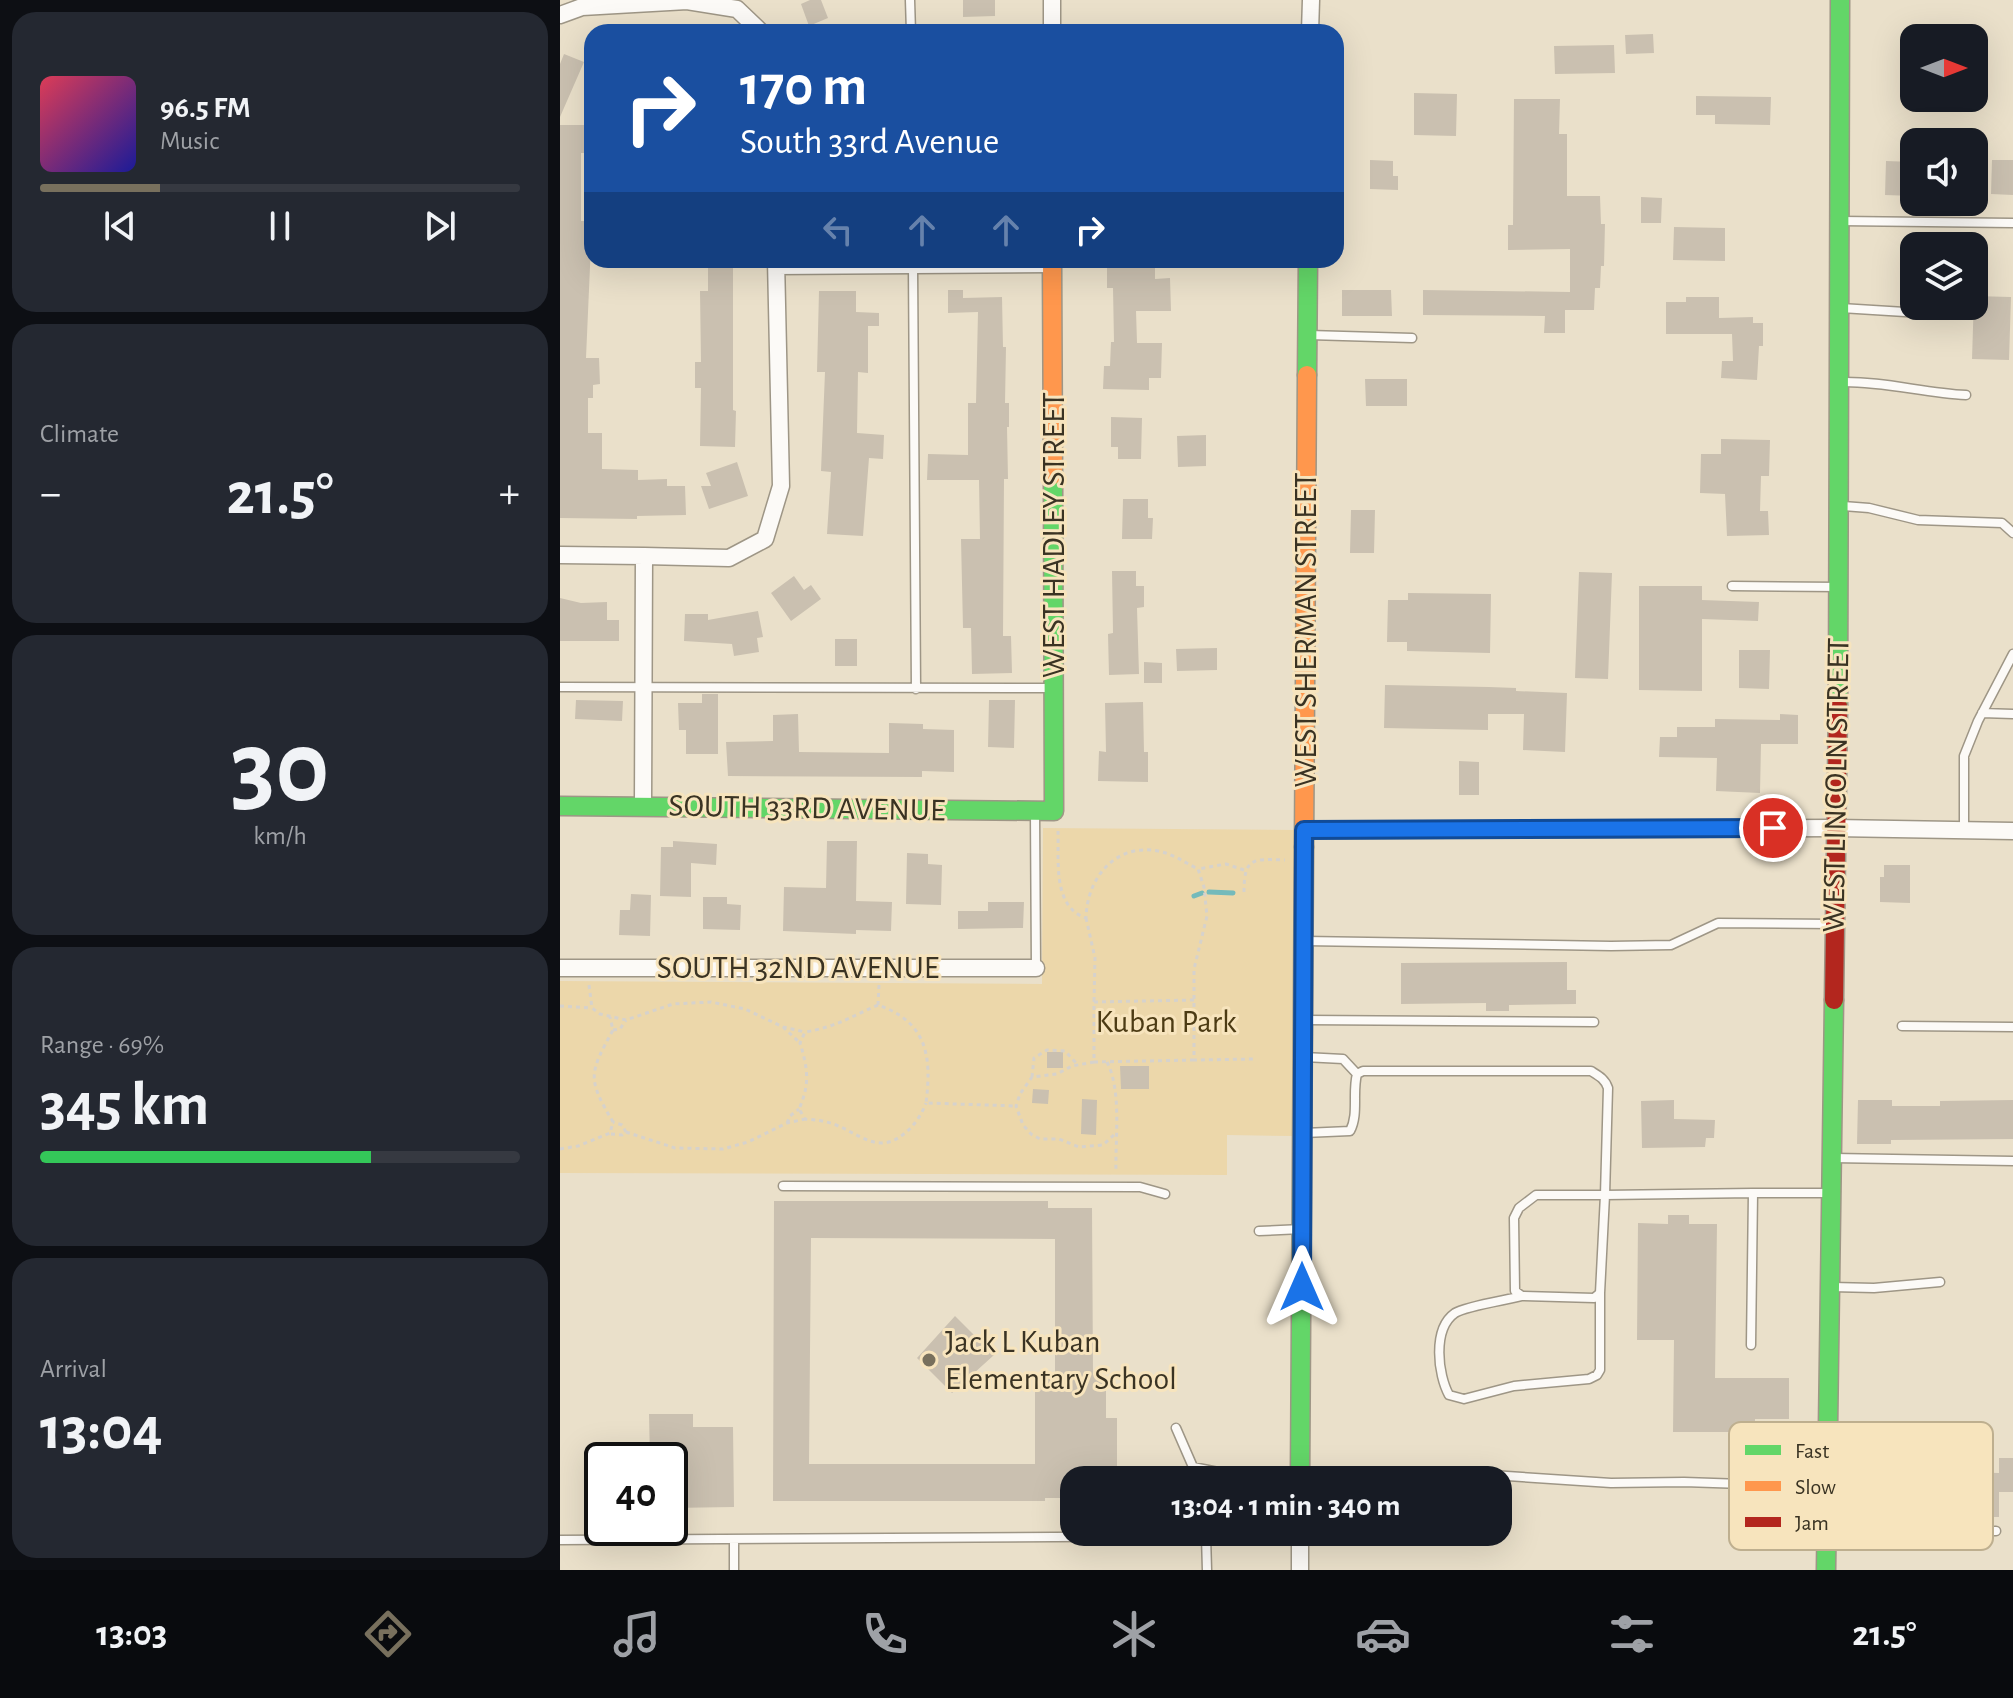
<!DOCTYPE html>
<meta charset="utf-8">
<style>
body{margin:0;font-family:"Alegreya Sans",sans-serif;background:#242831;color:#f1f3f6;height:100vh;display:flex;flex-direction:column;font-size:30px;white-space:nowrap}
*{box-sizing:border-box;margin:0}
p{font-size:26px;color:#9ea1a6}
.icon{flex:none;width:44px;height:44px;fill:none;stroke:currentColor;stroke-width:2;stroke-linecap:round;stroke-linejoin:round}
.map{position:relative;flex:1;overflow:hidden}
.sheet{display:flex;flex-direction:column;gap:12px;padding:12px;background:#0d0f14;width:560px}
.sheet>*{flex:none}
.banner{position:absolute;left:24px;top:24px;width:760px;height:244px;border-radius:24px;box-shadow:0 8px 32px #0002;background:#1a4fa0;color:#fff;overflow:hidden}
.needle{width:52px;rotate:90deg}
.buttons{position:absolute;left:1340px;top:24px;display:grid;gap:16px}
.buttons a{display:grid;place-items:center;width:88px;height:88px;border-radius:16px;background:#171b24;box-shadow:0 8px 32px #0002;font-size:40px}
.speed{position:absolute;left:24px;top:1442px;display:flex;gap:16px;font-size:40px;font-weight:700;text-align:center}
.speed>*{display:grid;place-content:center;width:104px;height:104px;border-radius:50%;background:#171b24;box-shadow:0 8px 32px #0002;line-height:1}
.speed .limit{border:4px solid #111;border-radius:12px;background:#fff;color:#111}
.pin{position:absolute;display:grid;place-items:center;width:68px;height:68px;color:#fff;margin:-34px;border:4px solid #fff;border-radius:50%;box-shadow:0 2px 8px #0007}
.me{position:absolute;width:88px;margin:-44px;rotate:0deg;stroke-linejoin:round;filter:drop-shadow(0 0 6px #0008)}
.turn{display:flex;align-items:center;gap:28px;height:168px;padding:0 24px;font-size:36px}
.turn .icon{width:104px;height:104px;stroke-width:2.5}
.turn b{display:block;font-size:56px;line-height:68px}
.lanes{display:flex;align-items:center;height:76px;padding:0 24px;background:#0003;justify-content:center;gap:40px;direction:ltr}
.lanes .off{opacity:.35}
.big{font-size:60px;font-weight:600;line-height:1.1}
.sheet .widget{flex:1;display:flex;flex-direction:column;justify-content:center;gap:12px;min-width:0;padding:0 28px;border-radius:24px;background:#242831}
.sheet .dial{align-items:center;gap:0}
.dial b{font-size:104px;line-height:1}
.song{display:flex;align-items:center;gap:24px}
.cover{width:96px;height:96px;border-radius:12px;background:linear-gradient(135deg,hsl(350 70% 55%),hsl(240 70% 35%))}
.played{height:8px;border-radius:4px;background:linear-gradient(90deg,#78705d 25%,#363941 25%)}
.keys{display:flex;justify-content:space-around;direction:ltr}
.heat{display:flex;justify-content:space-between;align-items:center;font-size:44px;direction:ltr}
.charge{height:12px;border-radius:6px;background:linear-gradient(90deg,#34c759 69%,#363941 0)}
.trip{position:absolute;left:500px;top:1466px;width:452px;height:80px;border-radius:24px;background:#171b24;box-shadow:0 8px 32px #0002;font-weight:600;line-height:80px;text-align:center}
.menu{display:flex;height:128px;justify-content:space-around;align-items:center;background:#090b0e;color:#9ea1a6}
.menu .icon{width:56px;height:56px}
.menu .current{color:#78705d}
.menu b{font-size:36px;color:#f1f3f6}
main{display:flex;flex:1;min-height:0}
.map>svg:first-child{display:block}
.green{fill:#ecd7aa}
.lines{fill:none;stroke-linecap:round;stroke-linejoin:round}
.stream{stroke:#74babb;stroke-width:5}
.building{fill:#cac0b0;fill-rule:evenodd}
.lane-casing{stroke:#9e9686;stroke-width:11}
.street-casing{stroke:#9e9686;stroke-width:19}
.fast-casing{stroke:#9e9686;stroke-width:21}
.slow-casing{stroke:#9e9686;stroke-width:21}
.jam-casing{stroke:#9e9686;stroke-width:21}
.path{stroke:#d6d2cc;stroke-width:3;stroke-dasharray:4 4;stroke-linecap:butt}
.lane{stroke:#fcfaf7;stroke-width:8}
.street{stroke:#fcfaf7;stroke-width:16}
.fast{stroke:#63d668;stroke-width:18}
.slow{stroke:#ff974d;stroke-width:18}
.jam{stroke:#b3261e;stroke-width:18}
.route-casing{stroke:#114b97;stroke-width:20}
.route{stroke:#1a73e8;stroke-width:14}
.poi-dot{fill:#78705d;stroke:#f7e4bd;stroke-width:3}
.labels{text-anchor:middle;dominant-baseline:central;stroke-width:6;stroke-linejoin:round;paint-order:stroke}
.street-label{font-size:32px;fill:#3a3323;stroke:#f7e4bd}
.park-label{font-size:32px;fill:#4c3b14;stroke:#f7e4bd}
.poi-label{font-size:32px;fill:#3a3323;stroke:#f7e4bd;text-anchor:start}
.key{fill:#f7e4bd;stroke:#beaf8f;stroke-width:2}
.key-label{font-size:22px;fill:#3a3323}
</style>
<main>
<section class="sheet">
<div class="widget">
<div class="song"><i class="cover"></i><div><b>96.5 FM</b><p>Music</p></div></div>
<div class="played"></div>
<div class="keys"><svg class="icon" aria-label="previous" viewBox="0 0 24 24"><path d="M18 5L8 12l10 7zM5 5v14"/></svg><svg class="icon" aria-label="pause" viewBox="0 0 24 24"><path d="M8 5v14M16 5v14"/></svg><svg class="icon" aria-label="next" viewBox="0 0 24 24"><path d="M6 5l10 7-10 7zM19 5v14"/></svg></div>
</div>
<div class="widget"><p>Climate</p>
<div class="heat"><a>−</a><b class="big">21.5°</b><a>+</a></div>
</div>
<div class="widget dial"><b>30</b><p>km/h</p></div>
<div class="widget"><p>Range · 69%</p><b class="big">345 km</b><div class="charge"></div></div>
<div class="widget"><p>Arrival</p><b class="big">13:04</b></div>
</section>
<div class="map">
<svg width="1453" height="1570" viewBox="0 0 1453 1570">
<rect width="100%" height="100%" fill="#eae0ca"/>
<path class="green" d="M 483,828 L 735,830 L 734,1136 L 667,1135 L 667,1175 L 0,1173 L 0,981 L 482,984 Z"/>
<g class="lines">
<path class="stream" d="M 649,892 L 673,893
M 634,896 L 642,893"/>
</g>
<path class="building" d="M 250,0 L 261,0 L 268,18 L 249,26 L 241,4 Z
M 403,0 L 435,0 L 435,16 L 403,17 Z
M 1093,34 L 1094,53 L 1066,54 L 1065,35 Z
M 1054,45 L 1055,73 L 995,74 L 994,46 Z
M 4,54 L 24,62 L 0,117 L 0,64 Z
M 854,93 L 897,94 L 896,136 L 854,135 Z
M 1136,96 L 1211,97 L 1210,125 L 1155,124 L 1155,115 L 1136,115 Z
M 954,99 L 1000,99 L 999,134 L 1007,134 L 1007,196 L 1040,196 L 1041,224 L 1045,224 L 1044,266 L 1041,266 L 1040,288 L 1035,288 L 1034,310 L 1005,310 L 1005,333 L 984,333 L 985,316 L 863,315 L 863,290 L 1010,292 L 1010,249 L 948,250 L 948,225 L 953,225 Z
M 0,125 L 26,125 L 26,153 L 21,153 L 21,221 L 32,221 L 26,358 L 39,358 L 40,384 L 33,385 L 33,398 L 28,398 L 28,433 L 42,433 L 42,469 L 78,470 L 78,480 L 107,479 L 107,486 L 125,486 L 126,515 L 77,516 L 77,519 L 0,518 Z
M 810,160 L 833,161 L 833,176 L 838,176 L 838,190 L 810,189 Z
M 1432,160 L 1453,160 L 1453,195 L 1431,194 Z
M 1326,161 L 1354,162 L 1354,196 L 1325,195 Z
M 1081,197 L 1102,198 L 1101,223 L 1081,223 Z
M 1114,227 L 1165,228 L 1165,261 L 1113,260 Z
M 148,260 L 173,260 L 173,410 L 176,411 L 175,447 L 140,446 L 141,388 L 135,388 L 135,362 L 141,362 L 140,291 L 148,291 Z
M 595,263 L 595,279 L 610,278 L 611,311 L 576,311 L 577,343 L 602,343 L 601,378 L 589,378 L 589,390 L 543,389 L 544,366 L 550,366 L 551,342 L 554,342 L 553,288 L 547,288 L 547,264 Z
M 388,290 L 403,290 L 403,298 L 442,297 L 443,347 L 446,347 L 445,403 L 449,403 L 449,427 L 447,427 L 448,479 L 444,479 L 443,636 L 451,636 L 452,673 L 412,674 L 411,628 L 403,628 L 401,539 L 420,539 L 419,480 L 367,480 L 368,454 L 408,455 L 408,403 L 416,403 L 418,312 L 388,313 Z
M 782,290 L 831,290 L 832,316 L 782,316 Z
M 259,291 L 296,291 L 296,312 L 319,313 L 319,326 L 308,326 L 308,373 L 298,372 L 297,433 L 324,435 L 323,459 L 309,458 L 303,536 L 267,534 L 271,472 L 261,471 L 265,372 L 257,372 Z
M 1414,296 L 1451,297 L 1449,360 L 1412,359 Z
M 1126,297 L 1159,297 L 1159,318 L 1193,317 L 1193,323 L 1203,323 L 1203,346 L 1199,346 L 1197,380 L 1161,378 L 1162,361 L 1173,361 L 1172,334 L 1106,334 L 1106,302 L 1126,302 Z
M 805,379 L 847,379 L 847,406 L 806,406 Z
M 551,417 L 582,418 L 581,459 L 558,459 L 558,447 L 551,447 Z
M 646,435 L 646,466 L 618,467 L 617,436 Z
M 1161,439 L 1210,440 L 1209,476 L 1201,476 L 1200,511 L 1208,511 L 1209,535 L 1167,536 L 1165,494 L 1140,493 L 1141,454 L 1161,454 Z
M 177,462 L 188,496 L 149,509 L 141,486 L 151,486 L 146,473 Z
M 563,499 L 588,499 L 588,518 L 593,518 L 592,539 L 562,539 Z
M 791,510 L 815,510 L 814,553 L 790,553 Z
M 552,571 L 576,571 L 576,586 L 584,586 L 584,607 L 577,608 L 579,674 L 549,675 L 548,634 L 553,633 Z
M 1019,572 L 1052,573 L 1048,679 L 1015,678 Z
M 234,576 L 244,590 L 251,585 L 261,599 L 231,621 L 211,593 Z
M 1079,586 L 1142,586 L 1142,600 L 1199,602 L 1198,621 L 1142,619 L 1142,691 L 1079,690 Z
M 848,593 L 931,594 L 930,653 L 847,651 L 847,642 L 827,642 L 828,600 L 848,600 Z
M 0,598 L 21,603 L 47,602 L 47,620 L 59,620 L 59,641 L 0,641 Z
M 198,611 L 203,637 L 197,638 L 199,652 L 174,656 L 172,644 L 124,641 L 125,614 L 148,614 L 148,620 Z
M 275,639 L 297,639 L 297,666 L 275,666 Z
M 657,648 L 657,670 L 617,671 L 616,649 Z
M 1179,650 L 1210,650 L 1209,689 L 1179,688 Z
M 584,662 L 602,663 L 602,683 L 584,683 Z
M 825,685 L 929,687 L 956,688 L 956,691 L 1007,693 L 1005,752 L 963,750 L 964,714 L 928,714 L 928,730 L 824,728 Z
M 142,694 L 158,694 L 158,754 L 126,754 L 126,730 L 119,730 L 118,703 L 142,703 Z
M 16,700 L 63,701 L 62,721 L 15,719 Z
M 429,700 L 455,700 L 454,748 L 428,747 Z
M 583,702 L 584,752 L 588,752 L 588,782 L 538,781 L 539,751 L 546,752 L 545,703 Z
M 238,714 L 239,752 L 329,753 L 329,723 L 363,724 L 363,729 L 394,730 L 394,772 L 362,771 L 362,777 L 168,776 L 166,742 L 213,741 L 213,715 Z
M 1220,714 L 1238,715 L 1238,744 L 1201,744 L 1200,793 L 1156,791 L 1157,758 L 1099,757 L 1100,737 L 1117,737 L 1117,727 L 1155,727 L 1155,719 L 1220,720 Z
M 899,761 L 919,762 L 919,795 L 899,795 Z
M 113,841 L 157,844 L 156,865 L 131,863 L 131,897 L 100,896 L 101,847 L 113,847 Z
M 267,841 L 297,841 L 296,901 L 332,902 L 331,931 L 296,930 L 296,934 L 223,931 L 224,887 L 266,888 Z
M 347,853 L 368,854 L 368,864 L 382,865 L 381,905 L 346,904 Z
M 1324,865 L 1350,865 L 1350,903 L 1320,902 L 1320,877 L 1324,877 Z
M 71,894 L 91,895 L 90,936 L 59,935 L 60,910 L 70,910 Z
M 143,897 L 167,897 L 167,904 L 181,905 L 180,930 L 143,929 Z
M 428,902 L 464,902 L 463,928 L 398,929 L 398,911 L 428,911 Z
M 1007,962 L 1007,990 L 1016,990 L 1016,1004 L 949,1005 L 949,1011 L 926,1011 L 926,1003 L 841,1004 L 841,963 Z
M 487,1052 L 503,1052 L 503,1068 L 487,1068 Z
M 560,1066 L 589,1066 L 589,1089 L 561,1089 Z
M 473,1089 L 489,1090 L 488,1104 L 472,1103 Z
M 522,1099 L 537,1100 L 536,1135 L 521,1134 Z
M 1114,1100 L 1114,1119 L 1155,1120 L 1154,1138 L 1146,1138 L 1145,1147 L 1082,1148 L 1081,1101 Z
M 1298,1100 L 1332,1100 L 1332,1106 L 1380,1106 L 1380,1101 L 1453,1100 L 1453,1139 L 1331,1140 L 1331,1144 L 1297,1144 Z
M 214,1201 L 488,1201 L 488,1208 L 532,1208 L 533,1375 L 546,1375 L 546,1418 L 557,1418 L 557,1480 L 514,1480 L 514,1498 L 485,1498 L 485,1501 L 213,1501 ZM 251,1238 L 495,1239 L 495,1375 L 475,1375 L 475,1464 L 249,1464 Z
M 1108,1215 L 1129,1215 L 1129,1224 L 1157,1224 L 1155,1378 L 1229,1378 L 1229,1419 L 1195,1419 L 1195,1432 L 1113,1432 L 1114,1340 L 1077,1340 L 1078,1223 L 1108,1224 Z
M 395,1316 L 434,1355 L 392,1393 L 357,1358 Z
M 89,1414 L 133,1414 L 133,1427 L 173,1427 L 174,1507 L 110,1508 L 110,1460 L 90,1460 Z
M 1439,1458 L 1453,1458 L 1453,1492 L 1439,1492 L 1439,1517 L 1406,1517 L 1407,1472 L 1439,1473 Z"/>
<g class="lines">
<g class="lane-casing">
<path id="lane" d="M 350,0 L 351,32
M 1281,221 L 1453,223
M 353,266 L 356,689
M 1281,308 L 1377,314
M 749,335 L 852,338
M 1281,382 C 1323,381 1364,393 1406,395
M 1283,506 L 1309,508 L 1358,520 L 1442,523 L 1453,533
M 1172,586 L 1279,587
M 0,687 L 491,688
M 1422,713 L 1453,714
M 475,813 L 476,968
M 1404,830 L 1404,756 L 1418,721 L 1453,654
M 745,941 L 1051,946 L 1111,945 L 1158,923 L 1274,924
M 745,1020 L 1034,1022
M 1342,1026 L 1453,1027
M 744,1057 L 783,1059 L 797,1074
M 744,1133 L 790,1131 C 799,1114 792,1093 797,1074 L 803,1071 L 1031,1071 C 1039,1076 1045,1079 1048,1088 L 1045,1195 L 976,1195 L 959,1208 L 954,1218 L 955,1291 L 962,1296 L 1034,1298 L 1040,1293 L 1045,1195 L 1193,1193
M 1273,1158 L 1453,1161
M 223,1186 L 580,1187 L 605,1194
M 699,1231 L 742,1229
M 1272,1287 L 1314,1288 L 1380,1282
M 962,1296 C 947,1300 906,1306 895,1313 C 872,1329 878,1375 889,1395 L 904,1399 L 954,1386 L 1029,1379 L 1037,1375 L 1040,1370 L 1040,1293
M 1191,1345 L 1193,1193 L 1270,1193
M 616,1428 L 633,1467 L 668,1474 L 932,1475 L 1051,1483 L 1124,1482 L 1267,1487
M 1269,1443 L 1305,1446 L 1345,1453 L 1416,1454
M 1269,1534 L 1436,1531
M 174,1539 L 174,1570
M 0,1540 L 646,1536 L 647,1570"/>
</g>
<g class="street-casing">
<path id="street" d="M 492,0 L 492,32
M 0,15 L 22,7 L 127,1 L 177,9 L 201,32
M 750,32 L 751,0
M 216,266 L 492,264
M 0,555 L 84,556 L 83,806
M 84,556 L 169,558 L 205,539 L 221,486 L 216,260
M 744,830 L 1275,828 L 1453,831
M 0,968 L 476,968
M 740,1570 L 740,1532"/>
</g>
<g class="fast-casing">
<path id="fast" d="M 747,375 L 748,260
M 1278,706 L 1280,0
M 0,806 L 494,811 L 493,475
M 740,1480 L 744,847
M 1266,1570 L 1274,1000"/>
</g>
<g class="slow-casing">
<path id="slow" d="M 492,260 L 493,475
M 744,847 L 747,375"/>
</g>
<g class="jam-casing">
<path id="jam" d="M 1274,1000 L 1278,706"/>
</g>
<path class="path" d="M 498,831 C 499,859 492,907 526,918 C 527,878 555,843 598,851 C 613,854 624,862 638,869
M 684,870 L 666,864 L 638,869 L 644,887 L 647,916 L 634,969 L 634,1060 L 696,1059
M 684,892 C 684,857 693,859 725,860
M 526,918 L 535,958 L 534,1001
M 29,985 L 32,1008 L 40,1014 L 66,1020 L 113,1004 L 151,1002 L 185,1009 L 223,1027 L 245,1032
M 319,985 L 318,1005 C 367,1022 372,1056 366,1103 L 456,1106
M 318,1005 C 290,1017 276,1027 245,1032 L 240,1043 C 248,1069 250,1084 239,1109 L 245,1119 C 256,1120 266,1121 276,1125 C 301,1135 319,1155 345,1133 C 354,1126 362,1114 366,1103
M 0,1006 L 32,1008
M 223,1027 L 240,1043
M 53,1030 L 60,1029 L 66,1020
M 634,1060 L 534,1062 L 534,1002 L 634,1000
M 534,1062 L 512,1066 L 497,1074 L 472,1077 L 460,1094 L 456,1106 L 463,1125 L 471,1134 L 480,1139 L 499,1139 L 519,1147 L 543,1145 L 555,1134
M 547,1062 C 562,1091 555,1139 556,1172
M 472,1077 L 474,1058 L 487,1050 L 505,1051 L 518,1065
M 227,1123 L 230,1116 L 239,1109
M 66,1132 L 115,1148 L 163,1149 L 188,1142 L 227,1123 L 245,1119
M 51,1134 L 62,1135 L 66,1132 L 62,1125 L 53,1122
M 0,1149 L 18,1146 L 50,1133 L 53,1122 C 27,1078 29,1074 53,1030 L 50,1017"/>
<use href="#lane" class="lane"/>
<use href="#street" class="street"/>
<use href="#fast" class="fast"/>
<use href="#slow" class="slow"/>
<use href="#jam" class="jam"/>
</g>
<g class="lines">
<g class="route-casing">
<path id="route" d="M 742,1287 L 744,830 L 1213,828"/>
</g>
<use href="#route" class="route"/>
</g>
<circle class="poi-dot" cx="369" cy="1360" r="8"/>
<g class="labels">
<g class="street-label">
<text transform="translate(494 535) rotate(-90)">WEST HADLEY STREET</text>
<text transform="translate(746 630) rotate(-90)">WEST SHERMAN STREET</text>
<text transform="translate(1276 785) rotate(-89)">WEST LINCOLN STREET</text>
<text transform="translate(247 808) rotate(1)">SOUTH 33RD AVENUE</text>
<text x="238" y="968">SOUTH 32ND AVENUE</text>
</g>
<g class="park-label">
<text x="606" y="1022">Kuban Park</text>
</g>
<g class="poi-label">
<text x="385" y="1342">Jack L Kuban<tspan x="385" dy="37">Elementary School</tspan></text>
</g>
</g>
<rect x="1169" y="1422" width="264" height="128" rx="12" class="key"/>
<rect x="1185" y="1445" width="36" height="10" fill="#63d668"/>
<rect x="1185" y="1481" width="36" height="10" fill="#ff974d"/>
<rect x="1185" y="1517" width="36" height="10" fill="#b3261e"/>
<g class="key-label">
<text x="1235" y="1458">Fast</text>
<text x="1235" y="1494">Slow</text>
<text x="1235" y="1530">Jam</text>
</g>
</svg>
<div class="buttons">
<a><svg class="needle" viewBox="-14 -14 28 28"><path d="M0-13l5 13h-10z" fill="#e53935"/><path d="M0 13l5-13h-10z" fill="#9ea1a6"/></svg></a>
<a><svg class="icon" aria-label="sound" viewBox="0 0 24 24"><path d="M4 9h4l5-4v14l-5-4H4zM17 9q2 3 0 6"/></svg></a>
<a><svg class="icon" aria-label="layers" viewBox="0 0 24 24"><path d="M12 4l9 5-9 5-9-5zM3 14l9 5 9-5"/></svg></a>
</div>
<div class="speed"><div class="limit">40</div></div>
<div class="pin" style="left:1213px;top:828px;background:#d93025"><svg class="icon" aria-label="arrive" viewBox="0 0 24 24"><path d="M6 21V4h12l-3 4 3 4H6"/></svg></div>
<svg class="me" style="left:742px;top:1287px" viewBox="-20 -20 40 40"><path d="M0-17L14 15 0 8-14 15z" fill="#1a73e8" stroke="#fff" stroke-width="4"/></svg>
<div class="trip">13:04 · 1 min · 340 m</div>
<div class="banner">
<div class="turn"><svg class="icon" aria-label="right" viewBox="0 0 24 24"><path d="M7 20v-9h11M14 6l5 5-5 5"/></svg><div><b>170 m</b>South 33rd Avenue</div></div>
<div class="lanes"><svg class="icon off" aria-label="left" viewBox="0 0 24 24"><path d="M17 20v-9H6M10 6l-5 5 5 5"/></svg><svg class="icon off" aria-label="ahead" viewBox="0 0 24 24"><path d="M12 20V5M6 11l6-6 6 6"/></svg><svg class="icon off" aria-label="ahead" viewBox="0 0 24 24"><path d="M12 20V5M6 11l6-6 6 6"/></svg><svg class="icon" aria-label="right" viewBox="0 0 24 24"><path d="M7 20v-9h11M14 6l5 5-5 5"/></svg></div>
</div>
</div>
</main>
<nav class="menu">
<b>13:03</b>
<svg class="icon current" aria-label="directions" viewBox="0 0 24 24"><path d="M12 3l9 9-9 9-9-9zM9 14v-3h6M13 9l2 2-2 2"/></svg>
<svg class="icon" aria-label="music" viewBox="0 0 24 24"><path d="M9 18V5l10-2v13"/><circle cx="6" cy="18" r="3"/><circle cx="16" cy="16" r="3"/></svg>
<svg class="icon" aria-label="phone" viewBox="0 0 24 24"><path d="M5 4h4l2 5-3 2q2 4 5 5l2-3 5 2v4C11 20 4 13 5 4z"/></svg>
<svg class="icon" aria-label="climate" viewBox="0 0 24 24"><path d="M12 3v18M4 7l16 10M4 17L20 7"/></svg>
<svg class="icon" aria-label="car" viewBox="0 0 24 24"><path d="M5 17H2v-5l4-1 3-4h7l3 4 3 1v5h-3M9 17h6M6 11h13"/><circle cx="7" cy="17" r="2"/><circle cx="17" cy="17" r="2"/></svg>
<svg class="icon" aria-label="filters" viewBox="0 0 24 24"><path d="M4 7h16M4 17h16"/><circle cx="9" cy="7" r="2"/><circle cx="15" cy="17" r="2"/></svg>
<b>21.5°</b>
</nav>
